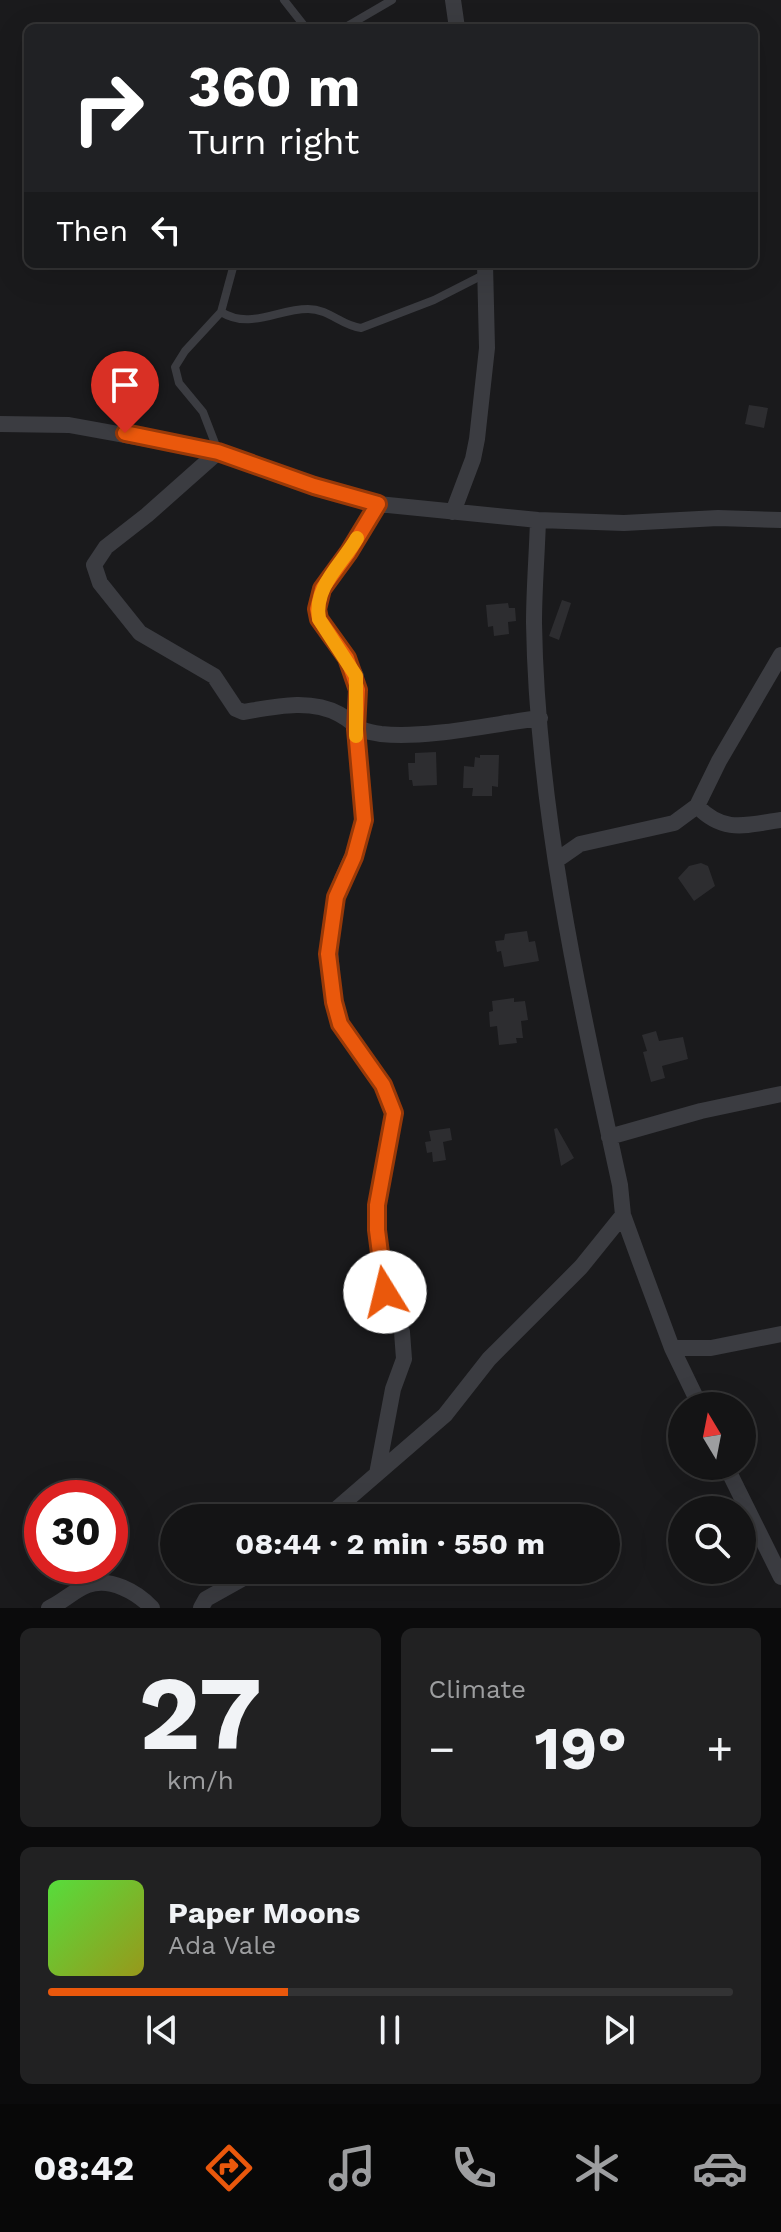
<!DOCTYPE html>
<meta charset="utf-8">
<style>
body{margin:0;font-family:"Work Sans",sans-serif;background:#212122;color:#f1f3f6;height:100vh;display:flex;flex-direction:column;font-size:30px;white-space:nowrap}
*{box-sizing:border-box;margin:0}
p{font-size:26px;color:#9d9ea0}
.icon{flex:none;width:44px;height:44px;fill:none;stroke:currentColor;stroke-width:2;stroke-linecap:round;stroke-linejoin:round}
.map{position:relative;height:1608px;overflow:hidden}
.sheet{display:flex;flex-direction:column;gap:20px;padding:20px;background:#0b0b0c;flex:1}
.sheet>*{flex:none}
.banner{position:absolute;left:24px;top:24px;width:734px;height:244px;border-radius:12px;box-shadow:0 8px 32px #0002,0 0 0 2px #333334;background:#202124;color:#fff;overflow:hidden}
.needle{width:52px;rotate:350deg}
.controls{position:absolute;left:668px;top:1392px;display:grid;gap:16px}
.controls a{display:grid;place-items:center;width:88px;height:88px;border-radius:50%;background:#141415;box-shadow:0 8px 32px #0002,0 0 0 2px #333334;font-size:40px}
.speed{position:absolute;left:24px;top:1480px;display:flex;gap:16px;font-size:40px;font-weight:700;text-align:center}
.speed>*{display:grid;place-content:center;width:104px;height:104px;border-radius:50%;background:#141415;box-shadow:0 8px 32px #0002,0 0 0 2px #333334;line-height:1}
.speed .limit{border:12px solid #d22;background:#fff;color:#111}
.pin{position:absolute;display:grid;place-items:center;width:68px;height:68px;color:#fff;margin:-82px -34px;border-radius:50% 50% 50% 0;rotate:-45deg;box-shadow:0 0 8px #0007}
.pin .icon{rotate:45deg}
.me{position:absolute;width:88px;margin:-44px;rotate:351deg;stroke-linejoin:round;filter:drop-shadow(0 0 6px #0008)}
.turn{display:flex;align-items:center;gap:28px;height:168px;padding:0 32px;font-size:36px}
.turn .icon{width:104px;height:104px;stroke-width:2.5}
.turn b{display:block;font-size:56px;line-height:68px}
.then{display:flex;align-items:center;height:76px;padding:0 32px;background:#0003;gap:16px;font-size:30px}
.big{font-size:60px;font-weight:700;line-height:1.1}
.sheet .tile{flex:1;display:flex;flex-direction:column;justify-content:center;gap:12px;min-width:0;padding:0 28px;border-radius:12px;background:#212122}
.sheet .dial{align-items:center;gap:0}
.dial b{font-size:104px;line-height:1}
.song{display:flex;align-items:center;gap:24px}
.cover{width:96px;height:96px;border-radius:12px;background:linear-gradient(135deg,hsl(110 70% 55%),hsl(60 70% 35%))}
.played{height:8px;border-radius:4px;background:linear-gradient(90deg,#ea580c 35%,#333334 35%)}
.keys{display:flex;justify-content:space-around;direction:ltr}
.heat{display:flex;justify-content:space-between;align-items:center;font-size:44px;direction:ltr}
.sheet .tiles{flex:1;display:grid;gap:20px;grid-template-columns:1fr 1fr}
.tile:last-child{grid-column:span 2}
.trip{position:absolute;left:160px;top:1504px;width:460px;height:80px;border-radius:40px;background:#141415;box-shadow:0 8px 32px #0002,0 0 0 2px #333334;font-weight:700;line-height:80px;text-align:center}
.menu{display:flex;height:128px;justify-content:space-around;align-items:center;background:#080808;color:#9d9ea0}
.menu .icon{width:56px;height:56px}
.menu .active{color:#ea580c}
.menu b{font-size:36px;color:#f1f3f6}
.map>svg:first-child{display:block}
.building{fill:#2d2d30}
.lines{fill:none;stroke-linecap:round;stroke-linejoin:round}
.service{stroke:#3b3c41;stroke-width:8}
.minor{stroke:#3b3c41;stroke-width:16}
.route-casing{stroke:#983908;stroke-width:20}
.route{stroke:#ea580c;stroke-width:14}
.slow{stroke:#f59e0b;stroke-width:14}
</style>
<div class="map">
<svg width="781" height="1608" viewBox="0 0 781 1608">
<rect width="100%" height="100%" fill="#1a1a1c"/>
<path class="building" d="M 749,405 L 768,408 L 764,428 L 745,424 Z
M 562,600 L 571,603 L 559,640 L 549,636 Z
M 508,603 L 509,608 L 515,608 L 516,621 L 508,622 L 509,634 L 494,636 L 493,626 L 488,627 L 486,605 Z
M 436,752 L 437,785 L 413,786 L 412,780 L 409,780 L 408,763 L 415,763 L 415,753 Z
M 480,755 L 499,755 L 498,787 L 492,786 L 492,796 L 472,796 L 473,788 L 463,788 L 464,766 L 474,767 L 475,757 L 480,758 Z
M 701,863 L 708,866 L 715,886 L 694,901 L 678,878 L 689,866 Z
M 527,931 L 529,942 L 535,941 L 539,961 L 504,967 L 501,951 L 497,952 L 495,941 L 504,940 L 505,934 Z
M 514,998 L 514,1002 L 525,1001 L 528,1020 L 521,1021 L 523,1038 L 516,1038 L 517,1043 L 499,1045 L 497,1026 L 490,1027 L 489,1012 L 493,1011 L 492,1001 Z
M 656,1031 L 659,1041 L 683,1037 L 688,1059 L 662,1066 L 665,1078 L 651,1082 L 643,1052 L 647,1051 L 642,1035 Z
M 450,1128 L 452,1140 L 443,1142 L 446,1160 L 433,1162 L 432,1152 L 427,1153 L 425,1142 L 431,1141 L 429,1131 Z
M 557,1128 L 574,1158 L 561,1166 L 554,1129 Z"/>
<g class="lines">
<path class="service" d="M 284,0 L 306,28
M 344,28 L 392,0
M 221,312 C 250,330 277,309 308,309 C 329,309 342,326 361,328 L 434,300 L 485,274
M 218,451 L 203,412 L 179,383 L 175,367 L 185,351 L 221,312 L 234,264"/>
<path class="minor" d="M 453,0 L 457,28
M 0,424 L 69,425 L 218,452 L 314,486 L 378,504 L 538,520 L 624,523 L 718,518 L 781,520
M 218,452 L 147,515 L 106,547 L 94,565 L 100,583 L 140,633 L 214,676 L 236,709 L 243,712 C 273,707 310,698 339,714 C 360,725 352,730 381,734 C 427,739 493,724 540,718
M 453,512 L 473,459 L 477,439 L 487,348 L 485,264
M 538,520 C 537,554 534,589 534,623 C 537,812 580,1002 620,1185 L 623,1215 L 639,1259 L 672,1348 L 700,1406
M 697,806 C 724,834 746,825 781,820
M 557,860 L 580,844 L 674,823 L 697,806 L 719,761 L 781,655
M 609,1137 L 701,1111 L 781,1094
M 672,1348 L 711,1348 L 781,1334
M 726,1466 L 781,1577
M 377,1474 L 393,1389 L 404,1359 L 402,1332 L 385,1292 L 377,1230 L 377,1205 L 394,1113 L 383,1085 L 340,1024 L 334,1002 L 329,934 L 342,879 L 361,837 L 363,799 L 356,729 L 356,676 L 347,658 L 319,619 L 317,609 L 322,589 L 349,552 L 378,504
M 326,1518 L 445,1415 L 489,1359 L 581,1267 L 623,1215
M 49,1608 C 63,1602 74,1590 88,1585 C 110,1577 137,1592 152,1608
M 201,1608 L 206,1599 L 258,1570"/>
</g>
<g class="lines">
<g class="route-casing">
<path id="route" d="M 125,433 L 218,452 L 314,486 L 378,504 L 349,552 L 322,589 L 317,609 L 319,619 L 347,658 L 358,690 L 356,729 L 364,820 L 354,857 L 336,897 L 328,954 L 334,1002 L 340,1024 L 383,1085 L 394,1113 L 377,1205 L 377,1230 L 385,1292"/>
</g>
<use href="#route" class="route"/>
<path class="slow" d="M 356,736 L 356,676 L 319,619 C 313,587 343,563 357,538"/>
</g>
</svg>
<div class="controls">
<a><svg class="needle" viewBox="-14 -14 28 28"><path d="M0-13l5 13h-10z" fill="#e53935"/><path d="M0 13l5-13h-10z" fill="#9d9ea0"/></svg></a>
<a><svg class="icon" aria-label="search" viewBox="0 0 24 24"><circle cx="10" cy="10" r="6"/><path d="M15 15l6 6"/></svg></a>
</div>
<div class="speed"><div class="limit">30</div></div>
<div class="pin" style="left:125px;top:433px;background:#d93025"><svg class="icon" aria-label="arrive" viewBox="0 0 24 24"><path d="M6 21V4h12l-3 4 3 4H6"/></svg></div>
<svg class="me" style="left:385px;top:1292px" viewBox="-20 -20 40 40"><circle r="19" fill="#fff"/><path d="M0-13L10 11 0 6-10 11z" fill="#ea580c"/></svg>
<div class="trip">08:44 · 2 min · 550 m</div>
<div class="banner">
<div class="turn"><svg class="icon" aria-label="right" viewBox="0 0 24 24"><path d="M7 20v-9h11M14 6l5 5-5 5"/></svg><div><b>360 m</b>Turn right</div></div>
<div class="then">Then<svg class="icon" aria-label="left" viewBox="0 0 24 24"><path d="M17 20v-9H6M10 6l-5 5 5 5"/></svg></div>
</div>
</div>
<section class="sheet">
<div class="tiles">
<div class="tile dial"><b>27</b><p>km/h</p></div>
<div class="tile"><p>Climate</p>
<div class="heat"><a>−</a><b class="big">19°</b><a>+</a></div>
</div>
<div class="tile">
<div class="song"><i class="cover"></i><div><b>Paper Moons</b><p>Ada Vale</p></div></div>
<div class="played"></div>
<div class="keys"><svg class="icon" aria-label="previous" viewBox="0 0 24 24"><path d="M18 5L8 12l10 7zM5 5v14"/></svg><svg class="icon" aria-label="pause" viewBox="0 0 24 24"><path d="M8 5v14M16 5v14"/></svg><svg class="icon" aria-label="next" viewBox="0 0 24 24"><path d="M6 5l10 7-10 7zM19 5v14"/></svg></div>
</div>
</div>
</section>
<nav class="menu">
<b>08:42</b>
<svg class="icon active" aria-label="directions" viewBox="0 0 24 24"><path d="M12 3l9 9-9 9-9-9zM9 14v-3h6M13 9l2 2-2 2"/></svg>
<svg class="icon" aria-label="music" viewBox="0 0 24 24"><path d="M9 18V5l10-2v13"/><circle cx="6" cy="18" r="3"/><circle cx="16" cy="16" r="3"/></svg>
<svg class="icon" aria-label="phone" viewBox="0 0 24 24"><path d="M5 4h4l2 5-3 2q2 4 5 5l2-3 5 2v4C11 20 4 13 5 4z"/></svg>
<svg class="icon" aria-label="climate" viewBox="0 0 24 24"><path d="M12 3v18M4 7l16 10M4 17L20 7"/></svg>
<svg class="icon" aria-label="car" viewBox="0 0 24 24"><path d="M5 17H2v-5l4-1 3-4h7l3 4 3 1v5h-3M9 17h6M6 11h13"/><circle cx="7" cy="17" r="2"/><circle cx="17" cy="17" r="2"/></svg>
</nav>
